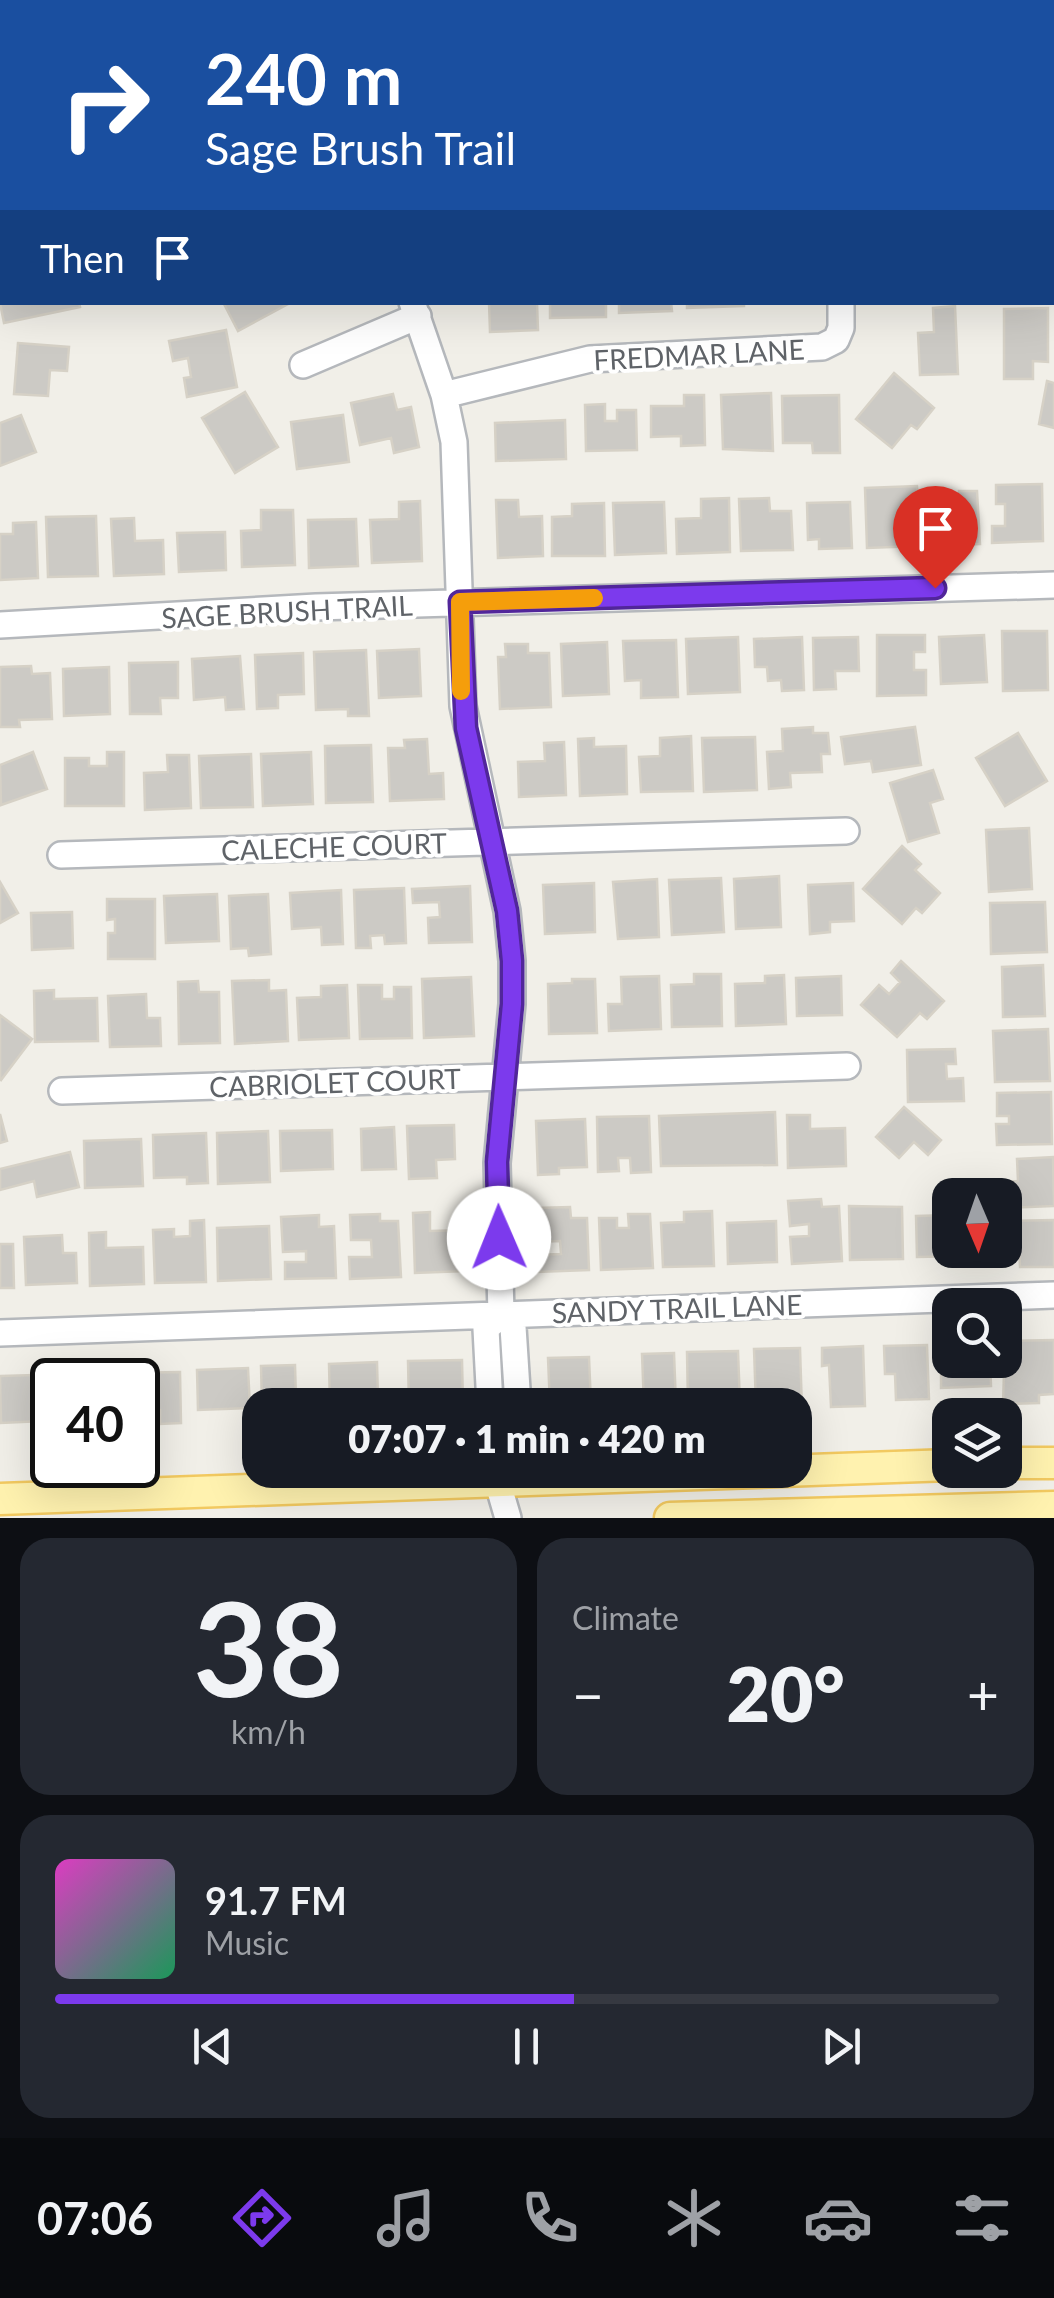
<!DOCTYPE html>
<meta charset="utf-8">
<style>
body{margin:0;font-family:Lato,sans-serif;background:#242831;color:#f1f3f6;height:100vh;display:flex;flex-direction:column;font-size:38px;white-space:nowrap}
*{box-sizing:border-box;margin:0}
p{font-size:32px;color:#9ea1a6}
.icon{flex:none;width:55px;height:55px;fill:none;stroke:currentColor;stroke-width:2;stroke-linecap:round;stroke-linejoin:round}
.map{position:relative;height:1518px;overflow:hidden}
.sheet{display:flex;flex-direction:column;gap:20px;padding:20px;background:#0d0f14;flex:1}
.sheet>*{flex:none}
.guide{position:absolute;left:0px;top:0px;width:1055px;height:305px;box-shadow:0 10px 40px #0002;background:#1a4fa0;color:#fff;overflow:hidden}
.needle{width:65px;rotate:178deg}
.controls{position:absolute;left:932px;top:1178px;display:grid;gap:20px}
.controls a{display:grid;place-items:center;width:90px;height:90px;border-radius:20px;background:#171b24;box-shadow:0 10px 40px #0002;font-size:50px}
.speed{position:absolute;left:30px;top:1358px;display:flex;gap:20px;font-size:50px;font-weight:700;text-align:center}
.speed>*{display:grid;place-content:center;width:130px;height:130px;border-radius:50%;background:#171b24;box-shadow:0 10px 40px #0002;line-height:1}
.speed .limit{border:5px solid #111;border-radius:15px;background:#fff;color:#111}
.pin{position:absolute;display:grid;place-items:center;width:85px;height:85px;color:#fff;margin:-102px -42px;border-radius:50% 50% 50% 0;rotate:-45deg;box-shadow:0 0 10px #0007}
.pin .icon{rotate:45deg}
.me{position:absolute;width:110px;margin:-55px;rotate:359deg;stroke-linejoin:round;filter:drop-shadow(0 0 8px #0008)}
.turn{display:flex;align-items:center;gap:35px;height:210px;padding:0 40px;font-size:45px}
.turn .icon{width:130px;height:130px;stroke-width:2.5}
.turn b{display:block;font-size:70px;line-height:85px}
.then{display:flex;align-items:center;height:95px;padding:0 40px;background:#0003;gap:20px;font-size:38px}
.big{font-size:75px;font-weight:800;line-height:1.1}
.sheet .tile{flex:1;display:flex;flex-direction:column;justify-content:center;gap:15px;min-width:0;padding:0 35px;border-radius:30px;background:#242831}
.sheet .dial{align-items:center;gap:0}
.dial b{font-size:130px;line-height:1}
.song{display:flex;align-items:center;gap:30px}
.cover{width:120px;height:120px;border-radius:15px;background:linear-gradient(135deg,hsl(310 70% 55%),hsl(150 70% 35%))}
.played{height:10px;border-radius:5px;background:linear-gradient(90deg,#7c3aed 55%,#363941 55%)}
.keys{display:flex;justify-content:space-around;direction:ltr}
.heat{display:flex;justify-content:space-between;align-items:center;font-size:55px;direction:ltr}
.sheet .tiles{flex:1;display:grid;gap:20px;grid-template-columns:1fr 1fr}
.tile:last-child{grid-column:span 2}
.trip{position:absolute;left:242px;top:1388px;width:570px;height:100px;border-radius:30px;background:#171b24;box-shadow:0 10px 40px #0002;font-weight:800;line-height:100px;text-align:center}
.dock{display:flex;height:160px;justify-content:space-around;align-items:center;background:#090b0e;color:#9ea1a6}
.dock .icon{width:70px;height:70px}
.dock .on{color:#7c3aed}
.dock b{font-size:45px;color:#f1f3f6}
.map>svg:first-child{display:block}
.building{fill:#cccac5;stroke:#d6d1c6;stroke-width:2.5}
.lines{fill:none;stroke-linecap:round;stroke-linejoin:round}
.minor-casing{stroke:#b5b8bc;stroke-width:30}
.major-casing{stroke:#f2c960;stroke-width:35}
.minor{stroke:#fff;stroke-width:25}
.major{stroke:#fff2af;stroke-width:30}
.route-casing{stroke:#51269a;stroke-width:25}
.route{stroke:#7c3aed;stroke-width:18}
.slow{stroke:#f59e0b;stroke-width:18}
.labels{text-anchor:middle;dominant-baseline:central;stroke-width:8;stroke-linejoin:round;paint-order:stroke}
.street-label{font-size:28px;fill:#5f6368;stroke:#fff}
</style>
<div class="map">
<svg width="1054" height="1518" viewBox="0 0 1054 1518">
<rect width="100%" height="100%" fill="#f1efe8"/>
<path class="building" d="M 934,0 L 988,0 L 988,2 L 934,2 Z
M 1002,0 L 1054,0 L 1054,43 L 1052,2 Z
M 2,286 L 2,302 L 79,302 L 80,307 L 4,323 L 0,303 Z
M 223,302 L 289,302 L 290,303 L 238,331 Z
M 489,302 L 537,302 L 538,330 L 490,332 Z
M 550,302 L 606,302 L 606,317 L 550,318 Z
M 619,302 L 671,302 L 672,311 L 619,313 Z
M 687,302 L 744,302 L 744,306 L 687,308 Z
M 955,306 L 958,374 L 920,375 L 918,333 L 934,332 L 933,308 Z
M 1048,308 L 1048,362 L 1033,361 L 1033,379 L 1004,379 L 1004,309 Z
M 226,330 L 237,387 L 187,397 L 184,378 L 191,377 L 188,358 L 173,361 L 169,341 Z
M 18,343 L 69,347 L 67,371 L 50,370 L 48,396 L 14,394 Z
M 894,373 L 934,408 L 917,429 L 911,425 L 892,448 L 856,419 Z
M 1047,381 L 1054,383 L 1054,428 L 1039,424 Z
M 245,392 L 278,447 L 235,473 L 202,418 Z
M 771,393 L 773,451 L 723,449 L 721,395 Z
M 393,394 L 397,410 L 411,407 L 419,447 L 394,453 L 391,438 L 360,445 L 351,403 Z
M 684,395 L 704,395 L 705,445 L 681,446 L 681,436 L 651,437 L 651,406 L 684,406 Z
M 839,395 L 840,453 L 813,453 L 812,443 L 783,443 L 782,396 Z
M 605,404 L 605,421 L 617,421 L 617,410 L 636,410 L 637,450 L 586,451 L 585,405 Z
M 21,415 L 36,452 L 0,466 L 0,423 Z
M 343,415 L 349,462 L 297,469 L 291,422 Z
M 565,420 L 566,459 L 496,461 L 495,423 Z
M 1042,484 L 1043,541 L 992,543 L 992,526 L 1005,526 L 1005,504 L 996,504 L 996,485 Z
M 917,486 L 919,546 L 867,548 L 865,488 Z
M 944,489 L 945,507 L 960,506 L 959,491 L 977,491 L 980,544 L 929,546 L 927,490 Z
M 729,498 L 730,552 L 677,554 L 676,519 L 701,518 L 701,499 Z
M 769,498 L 770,511 L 791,511 L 793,550 L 741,551 L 739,499 Z
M 496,500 L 518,500 L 519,517 L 542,516 L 543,556 L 498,558 Z
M 420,501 L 422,561 L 372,563 L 370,520 L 399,519 L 399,502 Z
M 664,502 L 666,553 L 615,555 L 613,503 Z
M 850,502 L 852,548 L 819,549 L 819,539 L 808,540 L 807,503 Z
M 604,503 L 605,556 L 552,556 L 552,517 L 572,516 L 572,504 Z
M 261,510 L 293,510 L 295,565 L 242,567 L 241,531 L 261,530 Z
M 96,516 L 98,576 L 48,577 L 46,517 Z
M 134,518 L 135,541 L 163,540 L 164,574 L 114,576 L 111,519 Z
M 356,519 L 358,566 L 309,568 L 308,520 Z
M 36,522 L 38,578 L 0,580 L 0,534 L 13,534 L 13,523 Z
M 225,532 L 226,570 L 179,572 L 177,533 Z
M 1002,631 L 1047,631 L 1048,690 L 1003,691 Z
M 877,635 L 925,635 L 925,652 L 914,652 L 914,670 L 926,670 L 926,695 L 877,696 Z
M 984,635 L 987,682 L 941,684 L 939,637 Z
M 738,637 L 740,692 L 688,694 L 686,639 Z
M 802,637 L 804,690 L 782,691 L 781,680 L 768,681 L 767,667 L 755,667 L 754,639 Z
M 858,637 L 859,671 L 835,671 L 836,689 L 814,690 L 813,638 Z
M 676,640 L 678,697 L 641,698 L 641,680 L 625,681 L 623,641 Z
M 607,642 L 609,694 L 563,696 L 561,644 Z
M 505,644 L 528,644 L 528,653 L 549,653 L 551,707 L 500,709 L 498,657 L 506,657 Z
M 419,649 L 421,696 L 379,698 L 377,651 Z
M 366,650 L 369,716 L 348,716 L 348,709 L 316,710 L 314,652 Z
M 303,653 L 304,694 L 278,695 L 278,708 L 257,709 L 255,655 Z
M 240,656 L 244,709 L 226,710 L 225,697 L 194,700 L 192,659 Z
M 178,662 L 178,698 L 160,698 L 161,714 L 130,714 L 129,663 Z
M 31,666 L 32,674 L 50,673 L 52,719 L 19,720 L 20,727 L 0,727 L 0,667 Z
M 109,667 L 110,714 L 64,716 L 63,669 Z
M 813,727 L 813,733 L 828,733 L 830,754 L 821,754 L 822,772 L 790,773 L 791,787 L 769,789 L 767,752 L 783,751 L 782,729 Z
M 915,727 L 921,765 L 873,772 L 871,761 L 845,764 L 841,737 Z
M 1018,733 L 1047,781 L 1005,806 L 976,758 Z
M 691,736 L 693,791 L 641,792 L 639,757 L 660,756 L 660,738 Z
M 755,737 L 757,790 L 704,792 L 702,738 Z
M 594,738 L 594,747 L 626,746 L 627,794 L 580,796 L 578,739 Z
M 427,739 L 429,774 L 443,773 L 444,799 L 390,801 L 388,748 L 405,748 L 404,740 Z
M 564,742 L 566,795 L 519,797 L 518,762 L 545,761 L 544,743 Z
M 371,745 L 373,802 L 326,803 L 325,746 Z
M 33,752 L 47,789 L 1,805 L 0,765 Z
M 107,752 L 124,752 L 124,806 L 65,806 L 65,758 L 89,758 L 89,766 L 107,766 Z
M 311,752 L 313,804 L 263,806 L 261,754 Z
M 251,754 L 253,807 L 201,808 L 199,756 Z
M 167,755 L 189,755 L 191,808 L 145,810 L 144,773 L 168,772 Z
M 933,770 L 943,799 L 930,803 L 939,833 L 908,842 L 890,783 Z
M 1029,828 L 1032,889 L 989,892 L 986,830 Z
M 902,846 L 921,864 L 915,870 L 940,893 L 922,913 L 916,908 L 902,924 L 863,889 Z
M 779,876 L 781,927 L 736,929 L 734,879 Z
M 721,878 L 724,932 L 672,935 L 669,880 Z
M 657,879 L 659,937 L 618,939 L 613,882 Z
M 0,882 L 18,913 L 0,923 Z
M 594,883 L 595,932 L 545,934 L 543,885 Z
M 853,883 L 854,921 L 830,922 L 830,932 L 810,934 L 808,885 Z
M 470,886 L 472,942 L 429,943 L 428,918 L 440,917 L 439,902 L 413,903 L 412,889 Z
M 404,888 L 406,943 L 385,944 L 384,935 L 370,936 L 371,948 L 356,948 L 354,890 Z
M 341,890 L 343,944 L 322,945 L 321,927 L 292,929 L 290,893 Z
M 217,894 L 219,941 L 166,943 L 164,896 Z
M 268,894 L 271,954 L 249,956 L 248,948 L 231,949 L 229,896 Z
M 107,899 L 155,899 L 155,959 L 108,959 L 108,933 L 115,933 L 115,919 L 107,920 Z
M 1045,902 L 1047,952 L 991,954 L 990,903 Z
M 72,912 L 73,948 L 32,950 L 31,913 Z
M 901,961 L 944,1001 L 927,1019 L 920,1013 L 897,1037 L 861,1005 L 879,985 L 889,994 L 900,982 L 891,973 Z
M 1043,965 L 1045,1016 L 1003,1017 L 1002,967 Z
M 694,974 L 721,974 L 722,1026 L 672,1027 L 671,985 L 694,984 Z
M 784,975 L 786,1024 L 736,1026 L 735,984 L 765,983 L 765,976 Z
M 659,976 L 661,1029 L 609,1031 L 608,1004 L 622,1004 L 621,977 Z
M 841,976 L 842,1015 L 797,1016 L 796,978 Z
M 471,977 L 474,1036 L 424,1038 L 422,979 Z
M 572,979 L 595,979 L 597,1033 L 549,1034 L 548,984 L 572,983 Z
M 269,980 L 269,991 L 286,990 L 288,1041 L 235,1044 L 232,981 Z
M 198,981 L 199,992 L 219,992 L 220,1043 L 179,1044 L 178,982 Z
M 347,985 L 349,1038 L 299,1040 L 297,998 L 321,997 L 321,986 Z
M 358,985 L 382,985 L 382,999 L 394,999 L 394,987 L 411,987 L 412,1038 L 360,1039 Z
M 54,990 L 54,999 L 97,998 L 98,1041 L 35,1042 L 34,991 Z
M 146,994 L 147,1018 L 160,1018 L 161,1046 L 110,1047 L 108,996 Z
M 0,1015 L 32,1039 L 1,1080 L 0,1079 Z
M 1048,1029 L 1050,1081 L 995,1082 L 993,1031 Z
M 955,1049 L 956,1064 L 946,1064 L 947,1079 L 963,1078 L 964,1101 L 908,1102 L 907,1050 Z
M 1051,1092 L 1052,1144 L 997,1145 L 996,1124 L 1009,1124 L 1009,1116 L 997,1116 L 997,1093 Z
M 904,1107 L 941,1140 L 928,1155 L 914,1142 L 899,1158 L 876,1137 Z
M 775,1112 L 777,1165 L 661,1166 L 659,1116 Z
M 0,1114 L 7,1141 L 0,1143 Z
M 787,1115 L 810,1115 L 810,1129 L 845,1128 L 846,1166 L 788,1168 Z
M 649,1116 L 651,1172 L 631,1173 L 630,1158 L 618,1158 L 619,1171 L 598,1172 L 597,1117 Z
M 585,1119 L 587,1167 L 559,1168 L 559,1174 L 538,1175 L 536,1121 Z
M 454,1125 L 455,1159 L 436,1160 L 437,1178 L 409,1179 L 407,1126 Z
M 394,1127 L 396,1169 L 362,1170 L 361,1129 Z
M 332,1130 L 333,1169 L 281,1171 L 280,1131 Z
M 268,1131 L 270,1182 L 218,1184 L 217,1133 Z
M 206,1133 L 208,1183 L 187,1184 L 187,1177 L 154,1178 L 153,1135 Z
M 141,1139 L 143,1186 L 85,1188 L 84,1141 Z
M 70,1152 L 79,1187 L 37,1197 L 34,1181 L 0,1190 L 0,1169 Z
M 1053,1157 L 1054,1206 L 1005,1208 L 998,1182 L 1018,1181 L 1017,1159 Z
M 821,1199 L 822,1207 L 839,1206 L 842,1261 L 792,1264 L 790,1237 L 809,1236 L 809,1224 L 790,1226 L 788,1201 Z
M 849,1206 L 902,1207 L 903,1259 L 850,1260 Z
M 570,1207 L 571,1218 L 587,1218 L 589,1270 L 537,1272 L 536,1255 L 561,1254 L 560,1241 L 536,1242 L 535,1208 Z
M 712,1211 L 714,1266 L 663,1267 L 661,1223 L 684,1222 L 684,1212 Z
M 430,1212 L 430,1231 L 465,1230 L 466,1271 L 415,1273 L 413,1213 Z
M 380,1214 L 380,1221 L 398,1221 L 401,1277 L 350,1279 L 349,1257 L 372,1257 L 371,1240 L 351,1240 L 350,1215 Z
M 628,1214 L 650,1214 L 653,1268 L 601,1270 L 599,1218 L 617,1218 L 617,1228 L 629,1228 Z
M 319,1215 L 319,1227 L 334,1226 L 336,1278 L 285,1279 L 285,1262 L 306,1262 L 306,1251 L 283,1252 L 281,1217 Z
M 950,1215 L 950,1250 L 966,1250 L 966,1256 L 917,1257 L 916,1216 Z
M 204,1220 L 206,1282 L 155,1283 L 153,1230 L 174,1229 L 174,1237 L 190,1236 L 190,1221 Z
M 1054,1220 L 1054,1267 L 1020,1267 L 1019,1247 L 1005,1247 L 1005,1221 Z
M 776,1221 L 777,1262 L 728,1264 L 727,1223 Z
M 269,1226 L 271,1279 L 218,1281 L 217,1228 Z
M 106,1232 L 106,1248 L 143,1247 L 144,1284 L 90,1286 L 89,1233 Z
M 62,1235 L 63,1253 L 76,1253 L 77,1283 L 26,1285 L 24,1237 Z
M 0,1244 L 13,1244 L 14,1288 L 0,1288 Z
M 1054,1340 L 1054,1394 L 1039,1395 L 1039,1403 L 1003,1404 L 1005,1341 Z
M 949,1344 L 950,1360 L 990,1360 L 991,1386 L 941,1388 L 941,1366 L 950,1365 Z
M 927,1345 L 929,1399 L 896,1400 L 895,1374 L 885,1374 L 884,1346 Z
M 863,1346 L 865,1406 L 831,1407 L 829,1365 L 822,1366 L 822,1348 Z
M 800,1348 L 802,1410 L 795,1410 L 795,1405 L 756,1405 L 754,1349 Z
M 738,1351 L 740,1404 L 688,1405 L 687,1352 Z
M 674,1353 L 676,1405 L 644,1405 L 642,1354 Z
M 589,1357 L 591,1405 L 550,1405 L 548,1358 Z
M 462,1360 L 463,1405 L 409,1405 L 408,1361 Z
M 377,1362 L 378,1400 L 330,1405 L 329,1364 Z
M 295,1365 L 296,1400 L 306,1399 L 306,1405 L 262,1405 L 261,1366 Z
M 248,1368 L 250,1408 L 198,1410 L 197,1370 Z
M 108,1371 L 109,1380 L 66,1380 L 66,1373 Z
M 180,1372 L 181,1423 L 160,1424 L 160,1410 L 138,1411 L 138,1380 L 125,1380 L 124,1373 Z
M 35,1375 L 35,1385 L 42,1385 L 43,1421 L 1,1423 L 0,1376 Z"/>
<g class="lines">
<g class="minor-casing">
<path id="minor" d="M 198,0 L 200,2
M 578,0 L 578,2
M 831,0 L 831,2
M 368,2 L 372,0
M 1052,204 L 1054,204
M 0,237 L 2,236
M 412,302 L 444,395 L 454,442 L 463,706 L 507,911 L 512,961 L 512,1004 L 497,1163 L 501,1314 L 513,1327 L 518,1405
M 303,365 L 418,316
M 444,395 L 590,359 L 822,347 L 836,340 L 841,328 L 841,302
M 0,625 L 316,607 L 1054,585
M 61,855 L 846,831
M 62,1091 L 847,1066
M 0,1333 L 1054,1295
M 490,1405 L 486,1329 L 501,1314
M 494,1470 L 508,1518"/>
</g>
<g class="major-casing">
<path id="major" d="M 1005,1463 L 1054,1463
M 0,1499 L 950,1465
M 670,1518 L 1054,1507"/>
</g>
<use href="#minor" class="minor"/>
<use href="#major" class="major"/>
</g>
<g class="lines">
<g class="route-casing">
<path id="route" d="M 499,1238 L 497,1162 L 512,1004 L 512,961 L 507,911 L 466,728 L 460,602 L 935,588"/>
</g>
<use href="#route" class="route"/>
<path class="slow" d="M 461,691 L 460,602 L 594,598"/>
</g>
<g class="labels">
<g class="street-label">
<text transform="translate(699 354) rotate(-3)">FREDMAR LANE</text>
<text transform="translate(287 611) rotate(-3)">SAGE BRUSH TRAIL</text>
<text transform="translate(334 846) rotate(-2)">CALECHE COURT</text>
<text transform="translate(335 1082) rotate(-2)">CABRIOLET COURT</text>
<text transform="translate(677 1308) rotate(-2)">SANDY TRAIL LANE</text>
</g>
</g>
</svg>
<div class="controls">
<a><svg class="needle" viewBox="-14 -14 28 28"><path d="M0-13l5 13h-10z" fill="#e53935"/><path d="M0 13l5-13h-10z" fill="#9ea1a6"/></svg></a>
<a><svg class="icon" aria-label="search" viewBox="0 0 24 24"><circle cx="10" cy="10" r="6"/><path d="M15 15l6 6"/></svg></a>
<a><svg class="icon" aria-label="layers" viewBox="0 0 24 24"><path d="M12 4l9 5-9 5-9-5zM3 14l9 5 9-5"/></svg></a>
</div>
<div class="speed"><div class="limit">40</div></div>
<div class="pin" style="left:935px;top:588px;background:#d93025"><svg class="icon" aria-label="arrive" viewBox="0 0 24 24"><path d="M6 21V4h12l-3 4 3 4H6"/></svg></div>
<svg class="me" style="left:499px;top:1238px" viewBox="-20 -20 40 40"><circle r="19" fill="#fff"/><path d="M0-13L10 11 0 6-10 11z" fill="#7c3aed"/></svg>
<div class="trip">07:07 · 1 min · 420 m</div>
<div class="guide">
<div class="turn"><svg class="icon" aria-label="right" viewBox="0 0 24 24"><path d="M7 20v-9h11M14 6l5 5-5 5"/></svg><div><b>240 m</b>Sage Brush Trail</div></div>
<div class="then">Then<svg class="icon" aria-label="arrive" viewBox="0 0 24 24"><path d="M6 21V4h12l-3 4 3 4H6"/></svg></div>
</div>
</div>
<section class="sheet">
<div class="tiles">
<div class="tile dial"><b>38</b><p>km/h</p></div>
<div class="tile"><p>Climate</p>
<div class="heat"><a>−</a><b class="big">20°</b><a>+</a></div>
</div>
<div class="tile">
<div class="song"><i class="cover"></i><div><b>91.7 FM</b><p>Music</p></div></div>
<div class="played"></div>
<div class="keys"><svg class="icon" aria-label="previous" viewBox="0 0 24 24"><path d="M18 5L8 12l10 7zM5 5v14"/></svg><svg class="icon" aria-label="pause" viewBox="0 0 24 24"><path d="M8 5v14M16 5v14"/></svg><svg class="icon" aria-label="next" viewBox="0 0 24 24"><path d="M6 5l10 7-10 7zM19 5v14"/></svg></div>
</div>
</div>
</section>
<nav class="dock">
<b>07:06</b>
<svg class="icon on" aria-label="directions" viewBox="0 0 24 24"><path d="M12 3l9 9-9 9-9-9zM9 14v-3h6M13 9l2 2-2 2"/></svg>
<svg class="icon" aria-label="music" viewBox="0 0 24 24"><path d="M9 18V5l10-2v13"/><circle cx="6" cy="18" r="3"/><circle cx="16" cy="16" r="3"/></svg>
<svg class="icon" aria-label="phone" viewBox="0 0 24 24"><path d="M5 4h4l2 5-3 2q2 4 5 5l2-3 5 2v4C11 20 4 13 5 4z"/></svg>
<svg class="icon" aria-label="climate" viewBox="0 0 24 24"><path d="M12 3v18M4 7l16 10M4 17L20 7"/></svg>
<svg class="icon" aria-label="car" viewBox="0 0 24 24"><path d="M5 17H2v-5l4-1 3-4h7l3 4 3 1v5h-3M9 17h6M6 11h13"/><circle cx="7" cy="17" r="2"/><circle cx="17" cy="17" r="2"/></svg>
<svg class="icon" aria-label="filters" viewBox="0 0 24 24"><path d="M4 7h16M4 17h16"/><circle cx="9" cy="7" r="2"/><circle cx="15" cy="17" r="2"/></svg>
</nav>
